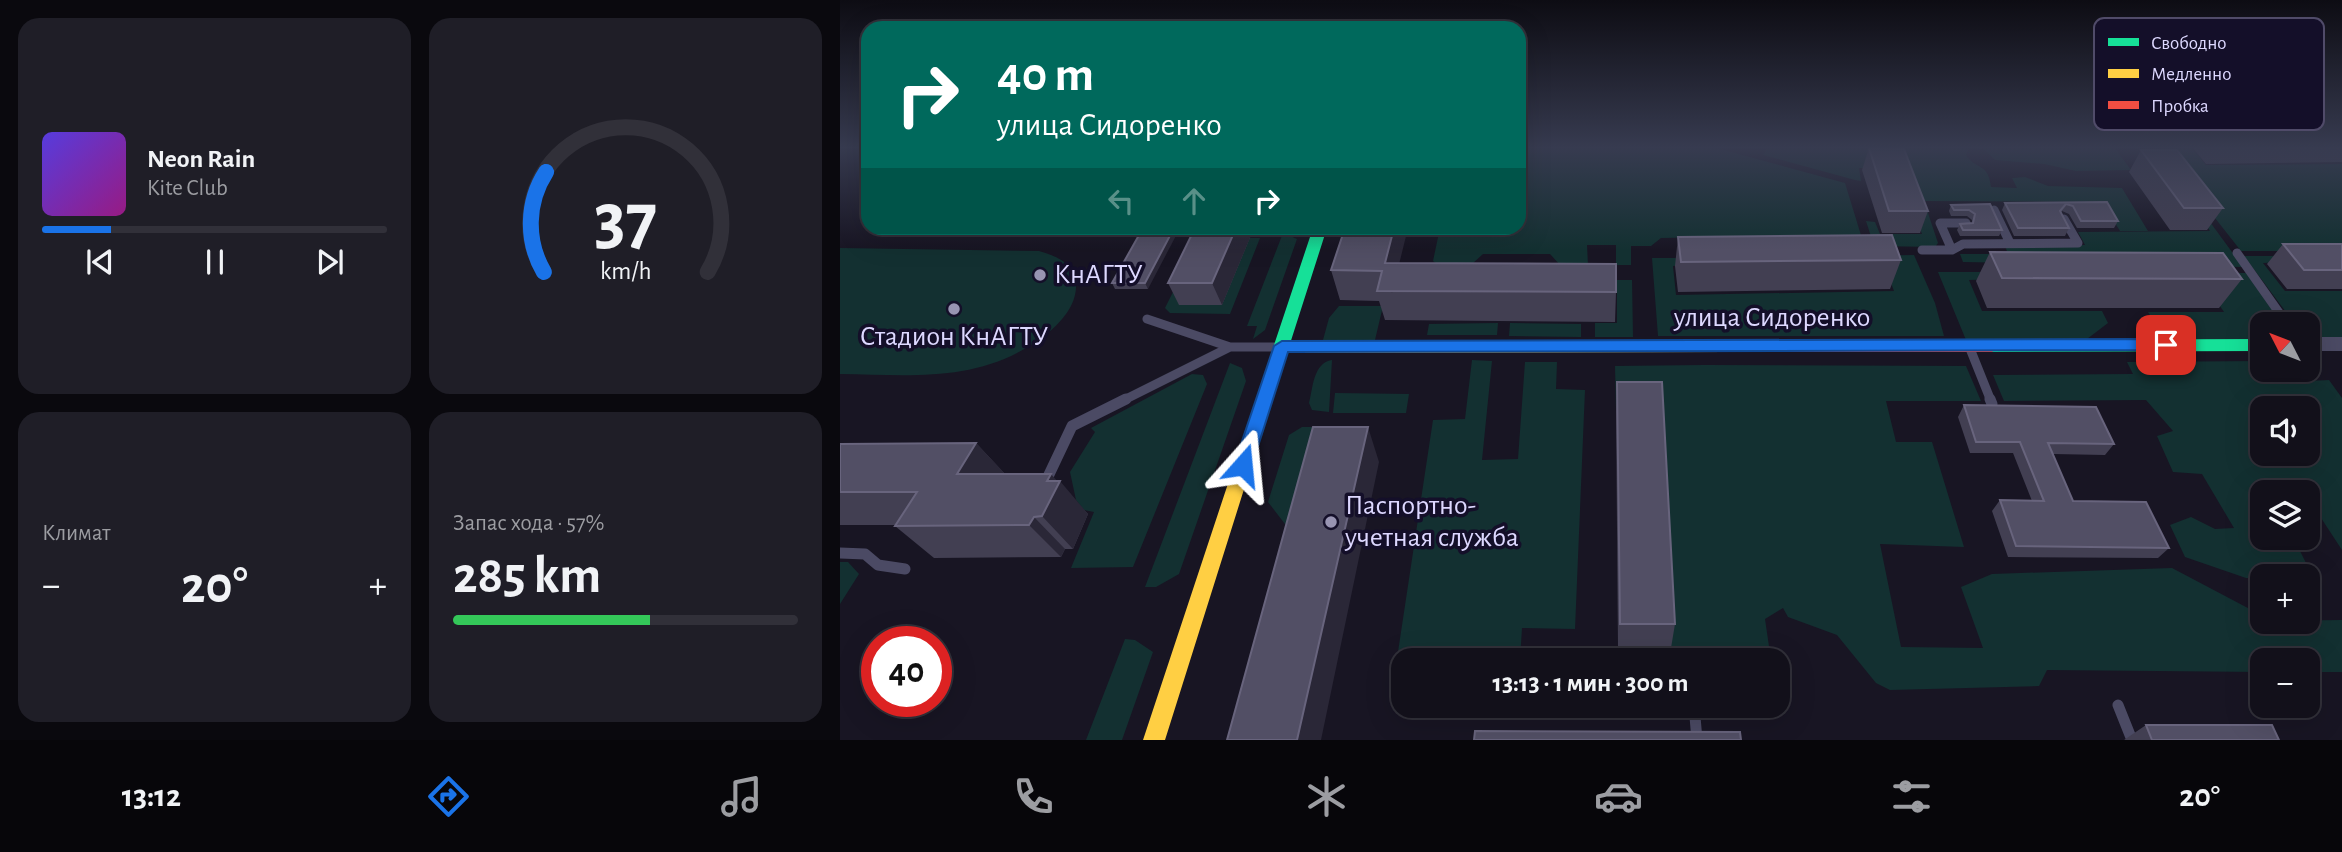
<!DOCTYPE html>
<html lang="ru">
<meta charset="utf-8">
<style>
body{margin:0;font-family:"Alegreya Sans",sans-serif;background:#1f1e27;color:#f1f3f6;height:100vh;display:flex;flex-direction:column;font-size:26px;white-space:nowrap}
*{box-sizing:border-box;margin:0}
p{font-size:23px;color:#9c9da2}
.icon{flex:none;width:38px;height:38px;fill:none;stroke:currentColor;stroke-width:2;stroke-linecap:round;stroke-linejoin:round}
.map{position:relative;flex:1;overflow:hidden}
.details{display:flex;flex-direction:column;gap:18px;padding:18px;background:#0a090e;width:840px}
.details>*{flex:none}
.top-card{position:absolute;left:21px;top:21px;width:665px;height:214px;border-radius:21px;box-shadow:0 7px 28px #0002,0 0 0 2px #313039;background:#00695c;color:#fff;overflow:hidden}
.needle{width:46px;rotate:312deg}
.controls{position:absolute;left:1410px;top:312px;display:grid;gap:14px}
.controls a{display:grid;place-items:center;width:70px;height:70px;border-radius:14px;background:#12101a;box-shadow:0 7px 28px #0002,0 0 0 2px #313039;font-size:35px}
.speed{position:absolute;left:21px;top:626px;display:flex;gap:14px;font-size:35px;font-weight:700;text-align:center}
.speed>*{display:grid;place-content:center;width:91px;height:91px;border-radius:50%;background:#12101a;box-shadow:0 7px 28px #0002,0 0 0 2px #313039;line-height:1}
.speed .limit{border:10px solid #d22;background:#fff;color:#111}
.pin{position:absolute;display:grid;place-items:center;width:60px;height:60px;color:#fff;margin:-30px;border-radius:14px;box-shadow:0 4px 10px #0006}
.me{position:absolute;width:77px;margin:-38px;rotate:18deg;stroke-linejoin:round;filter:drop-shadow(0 0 5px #0008)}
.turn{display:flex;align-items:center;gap:24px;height:147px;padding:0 21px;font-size:32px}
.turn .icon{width:91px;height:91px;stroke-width:2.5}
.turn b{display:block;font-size:49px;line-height:60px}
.lanes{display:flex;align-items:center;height:66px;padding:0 21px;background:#0003;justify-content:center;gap:35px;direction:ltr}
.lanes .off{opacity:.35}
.big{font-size:52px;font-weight:700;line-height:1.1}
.details .card{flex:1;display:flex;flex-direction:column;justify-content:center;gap:10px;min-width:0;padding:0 24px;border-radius:21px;background:#1f1e27}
.details .dial{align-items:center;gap:0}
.dial svg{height:182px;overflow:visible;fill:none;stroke:#313039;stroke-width:7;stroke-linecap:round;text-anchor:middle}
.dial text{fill:#f1f3f6;stroke:none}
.song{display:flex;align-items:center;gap:21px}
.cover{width:84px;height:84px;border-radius:10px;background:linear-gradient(135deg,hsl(250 70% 55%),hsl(310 70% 35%))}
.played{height:7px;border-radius:4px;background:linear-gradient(90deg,#1a73e8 20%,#313039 20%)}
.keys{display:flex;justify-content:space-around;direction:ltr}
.heat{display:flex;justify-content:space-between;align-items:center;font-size:38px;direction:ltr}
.charge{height:10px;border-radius:5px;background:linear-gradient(90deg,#34c759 57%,#313039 0)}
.details .tiles{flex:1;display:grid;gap:18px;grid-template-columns:repeat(2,1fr)}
.trip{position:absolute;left:551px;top:648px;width:399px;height:70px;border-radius:21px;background:#12101a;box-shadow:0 7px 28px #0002,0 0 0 2px #313039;font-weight:700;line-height:70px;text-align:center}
.tabs{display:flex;height:112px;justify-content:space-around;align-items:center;background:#07060a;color:#9c9da2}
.tabs .icon{width:49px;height:49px}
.tabs .active{color:#1a73e8}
.tabs b{font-size:32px;color:#f1f3f6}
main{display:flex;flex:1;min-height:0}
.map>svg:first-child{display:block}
.green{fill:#133031;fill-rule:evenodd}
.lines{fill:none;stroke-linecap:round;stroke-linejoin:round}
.lane-far1{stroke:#4b4a64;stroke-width:9}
.lane{stroke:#4b4a64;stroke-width:11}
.street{fill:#4b4a64;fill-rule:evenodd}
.fast{fill:#16e098;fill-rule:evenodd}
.slow{fill:#ffcf43;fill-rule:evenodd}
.jam{fill:#f24e42;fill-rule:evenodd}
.wall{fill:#423f52}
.shaded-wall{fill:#2a2737}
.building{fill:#524f65;stroke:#68647d;stroke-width:2}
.route{fill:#1a73e8;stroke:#114b97;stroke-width:2}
.poi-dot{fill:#9894b2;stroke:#140f29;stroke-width:2.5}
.labels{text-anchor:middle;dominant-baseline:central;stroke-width:7;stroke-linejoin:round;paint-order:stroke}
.poi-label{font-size:28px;fill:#ddd8ff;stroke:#140f29;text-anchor:start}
.street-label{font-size:28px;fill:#ddd8ff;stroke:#140f29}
.key{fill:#140f29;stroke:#504b69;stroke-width:2}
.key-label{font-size:19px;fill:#ddd8ff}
</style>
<main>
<section class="details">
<div class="tiles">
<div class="card">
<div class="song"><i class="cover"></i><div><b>Neon Rain</b><p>Kite Club</p></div></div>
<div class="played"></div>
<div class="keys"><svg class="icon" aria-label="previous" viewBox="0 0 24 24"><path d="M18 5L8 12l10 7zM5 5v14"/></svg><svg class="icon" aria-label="pause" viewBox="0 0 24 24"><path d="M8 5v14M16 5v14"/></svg><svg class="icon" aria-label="next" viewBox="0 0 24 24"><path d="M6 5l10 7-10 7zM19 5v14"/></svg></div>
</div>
<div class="card dial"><svg viewBox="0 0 100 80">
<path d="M14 69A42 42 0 1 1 86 69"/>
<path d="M14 69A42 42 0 0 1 15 25" stroke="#1a73e8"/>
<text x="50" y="56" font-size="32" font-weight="700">37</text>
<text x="50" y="72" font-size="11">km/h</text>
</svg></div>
<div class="card"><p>Климат</p>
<div class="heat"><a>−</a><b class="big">20°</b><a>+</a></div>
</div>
<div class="card"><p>Запас хода · 57%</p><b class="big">285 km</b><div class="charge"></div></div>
</div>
</section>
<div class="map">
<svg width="1502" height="740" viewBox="0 0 1502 740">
<rect width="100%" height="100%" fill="#181523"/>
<path class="green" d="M 679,147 L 873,147 L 1005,183 L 1024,245 L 874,237 L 821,238 L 811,246 L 791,246 L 791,265 L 776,265 L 776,245 L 747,245 L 748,265 L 720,265 L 710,254 L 643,254 L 632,264 L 597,264 L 593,261 L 600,228 L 679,228 Z
M 929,147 L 1129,147 L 1126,155 C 1137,171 1148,162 1151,187 L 1177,188 L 1172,178 L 1185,177 L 1208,186 L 1282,188 L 1308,231 L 1280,231 L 1262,202 L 1084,201 L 1098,243 L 1095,247 L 1034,246 L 1026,221 L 1035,222 L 1040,234 L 1082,234 L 1058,168 L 1019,168 L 1021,181 L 1015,180 L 923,155 Z
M 1132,147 L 1302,147 L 1275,148 L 1291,170 L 1236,171 L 1204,164 L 1155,160 L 1145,150 Z
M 1319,147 L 1351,147 L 1366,165 L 1502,164 L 1502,251 L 1401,251 Z
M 1364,222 L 1370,222 L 1403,267 L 1123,262 L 1120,254 L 1168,254 L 1165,246 L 1245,245 L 1238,232 L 1370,231 Z
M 238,228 L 296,228 L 291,237 L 232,237 Z
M 443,233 L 457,239 L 425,330 L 413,339 L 417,326 L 407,326 Z
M 410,238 L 420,238 L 390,314 L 330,313 L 325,308 L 346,266 Z
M 0,248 L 199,251 C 217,256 238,265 236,288 C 235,306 222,321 209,332 C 145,384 76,375 0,374 Z
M 1074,255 L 1095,303 L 1104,336 L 818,336 L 812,258 L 852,258 L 853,265 L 833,266 L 836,295 L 1054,291 L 1043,262 L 1015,256 Z
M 1404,256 L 1446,256 L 1451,262 L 1423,263 L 1445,291 L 1502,291 L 1502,338 L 1468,337 L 1468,324 L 1455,324 Z
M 1098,272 L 1159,272 L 1162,279 L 1129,280 L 1142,311 L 1262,311 L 1268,323 L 1247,339 L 1126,340 Z
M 1327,273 L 1406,273 L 1442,324 L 1423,324 L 1423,340 C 1386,340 1329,350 1308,312 L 1384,312 L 1362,280 Z
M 753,280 L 792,280 L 793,337 L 755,337 L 755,323 L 777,323 L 777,293 Z
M 499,306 L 543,306 L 535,340 L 483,340 L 489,318 Z
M 658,323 L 657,335 L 587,335 L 589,324 Z
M 670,323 L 741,324 L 741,337 L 669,336 Z
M 492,360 L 489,412 L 472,410 L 469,403 C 473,388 473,363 492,360 Z
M 632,360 L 652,361 L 642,460 L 678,459 L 685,362 L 717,362 L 716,389 L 745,390 L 735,629 L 682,628 L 680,660 L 564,660 L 563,685 L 553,685 L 593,420 L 625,419 Z
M 1423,361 L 1423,369 L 1461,369 L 1469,381 L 1489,380 L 1502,398 L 1502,550 L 1468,498 L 1468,492 L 1464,492 L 1461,487 L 1437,486 L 1440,492 L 1423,492 L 1423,537 L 1453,537 L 1473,577 L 1423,576 L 1423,578 L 1406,578 L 1345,557 L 1330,525 L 1351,517 L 1375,529 L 1394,528 L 1362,474 L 1333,472 L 1317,436 L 1333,431 L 1306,400 L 1164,401 L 1153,375 L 1293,374 L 1287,362 ZM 1423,408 L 1468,408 L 1468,453 L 1423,453 Z
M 390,363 L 402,368 L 406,381 L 339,574 L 316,587 L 305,587 Z
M 864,365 L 1126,366 L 1141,401 L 1046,401 L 1056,442 L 1092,442 L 1124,547 L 1040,544 L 1061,647 L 1143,648 L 1121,587 L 1152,574 L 1332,568 L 1423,616 L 1423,621 L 1502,620 L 1502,672 L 1468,672 L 1468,660 L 1423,660 L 1423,672 L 1207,670 L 1199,686 L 1050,690 L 1036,683 L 997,635 L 948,617 L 943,608 L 925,619 L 931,660 L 779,660 L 778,647 L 831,647 L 818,411 L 776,411 L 775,366 Z
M 352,374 L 363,375 L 367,384 L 293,567 L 231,568 L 254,512 L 244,510 L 236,500 L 230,472 L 255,432 L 251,428 Z
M 495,393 L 569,394 L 566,413 L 493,413 Z
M 462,427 L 475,427 L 448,528 L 428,502 L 449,435 Z
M 0,562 L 8,562 L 19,574 L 0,604 Z
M 285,639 L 295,640 L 313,652 L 282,740 L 246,740 Z"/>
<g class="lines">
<path class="lane-far1" d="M 1154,210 L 1170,243
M 1082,250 L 1112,250 L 1123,244 L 1238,243 L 1224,219
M 1112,250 L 1100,223 L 1126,223
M 1397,253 L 1447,324
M 307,319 L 390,347 L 439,347
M 1129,346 L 1151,401
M 282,401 L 390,347"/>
<path class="lane" d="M 1150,399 L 1152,404
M 205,483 L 232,426 L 286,399
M 0,553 L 25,554 L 38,565 L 65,569
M 854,705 L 857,740
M 1278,705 L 1292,740"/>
<path class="street" d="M 1468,337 L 1502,337 L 1502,351 L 1468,351 Z"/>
<path class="fast" d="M 473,228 L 487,228 L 440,375 L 438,379 L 426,379 L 424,375 Z
M 1423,339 L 1423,351 L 1152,352 L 1144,346 L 1152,340 Z"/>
<path class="slow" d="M 888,340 L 896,346 L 888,352 L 442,353 L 434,347 L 442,341 Z
M 432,369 L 438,371 L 440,375 L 325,740 L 303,740 L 424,375 L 426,371 Z"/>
<path class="jam" d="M 888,340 L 1152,340 L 1160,346 L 1152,352 L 888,352 L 880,346 Z"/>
</g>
<path class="wall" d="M 1352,147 L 1502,147 L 1502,162 L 1366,164 Z
M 1029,148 L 1088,211 L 1080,233 L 1042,233 L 1022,170 Z
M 1301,150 L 1383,208 L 1367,230 L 1330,230 L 1289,172 Z
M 1267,202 L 1278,221 L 1274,228 L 1237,228 L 1229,214 L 1222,211 L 1221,213 L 1229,228 L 1225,236 L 1174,236 L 1162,210 L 1165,203 Z
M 1150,204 L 1162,230 L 1159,236 L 1120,236 L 1117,230 L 1120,224 L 1132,223 L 1132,220 L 1127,216 L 1111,216 L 1109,211 L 1111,205 Z
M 303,228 L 308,289 L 275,289 L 272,283 Z
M 355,228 L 414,228 L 382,305 L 339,305 L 328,283 Z
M 838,237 L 1061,260 L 1050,289 L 838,292 L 835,266 Z
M 1443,244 L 1502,244 L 1502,289 L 1447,289 L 1427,264 Z
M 1150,252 L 1402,279 L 1379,308 L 1147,308 L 1136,281 Z
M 559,263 L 776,292 L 775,322 L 545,320 L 539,301 L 500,300 L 491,270 Z
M 777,382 L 835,624 L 831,648 L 778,647 L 776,411 Z
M 1124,405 L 1274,444 L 1265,455 L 1213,454 L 1233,501 L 1329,548 L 1318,558 L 1168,557 L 1152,511 L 1160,500 L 1192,501 L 1173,453 L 1130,453 L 1118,417 Z
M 136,443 L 165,474 L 217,481 L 248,514 L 233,549 L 225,549 L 221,557 L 94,558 L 55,526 L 56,525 L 0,525 L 0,444 Z
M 1306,725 L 1439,740 L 1284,740 Z"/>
<path class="shaded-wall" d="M 334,228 L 340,228 L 308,289 L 305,283 Z
M 396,228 L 414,228 L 382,305 L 372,283 Z
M 554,228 L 568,228 L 552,293 L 545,263 Z
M 528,427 L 539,462 L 481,740 L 457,740 Z
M 136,443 L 168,477 L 117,474 Z
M 211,474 L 219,483 L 220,481 L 248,514 L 233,549 L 202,516 L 207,481 Z
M 194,517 L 225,549 L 221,557 L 189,525 Z"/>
<path class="building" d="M 1029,148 L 1064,149 L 1088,211 L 1049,211 Z
M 1301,150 L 1337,150 L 1383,208 L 1344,208 Z
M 1267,202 L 1278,221 L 1241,221 L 1233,206 L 1226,204 L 1220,211 L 1229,228 L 1178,228 L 1165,203 Z
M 1150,204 L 1162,230 L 1123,230 L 1120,224 L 1133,223 L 1135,214 L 1129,210 L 1114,210 L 1111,205 Z
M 303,228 L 334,228 L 305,283 L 272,283 Z
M 355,228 L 396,228 L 372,283 L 328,283 Z
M 505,228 L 554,228 L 545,263 L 776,264 L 776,292 L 537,291 L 542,271 L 491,270 Z
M 1052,235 L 1061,260 L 841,262 L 838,237 Z
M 1443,244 L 1502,244 L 1502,270 L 1464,270 Z
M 1150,252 L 1383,253 L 1402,279 L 1162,278 Z
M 777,382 L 822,382 L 835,624 L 780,624 Z
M 1124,405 L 1256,407 L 1274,444 L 1208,443 L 1233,501 L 1306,502 L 1329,548 L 1176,546 L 1160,500 L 1204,501 L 1180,442 L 1136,442 Z
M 473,427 L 528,427 L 457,740 L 387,740 Z
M 136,443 L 117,474 L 211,474 L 207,481 L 220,481 L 202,516 L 194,517 L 189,525 L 55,526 L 77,492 L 0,492 L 0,444 Z
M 1306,725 L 1432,725 L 1439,740 L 1312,740 Z
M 635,731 L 900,732 L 901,740 L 634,740 Z"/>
<linearGradient id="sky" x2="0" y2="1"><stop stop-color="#0d0c13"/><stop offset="0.59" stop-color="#373b50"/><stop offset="1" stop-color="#373b50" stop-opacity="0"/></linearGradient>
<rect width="1502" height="250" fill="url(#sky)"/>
<path class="route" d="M 1326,339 L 1333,345 L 1326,350 L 448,352 L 412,465 L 409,470 L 403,472 L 397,470 L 394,465 L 434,346 L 442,341 Z"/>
<g class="poi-dot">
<circle cx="200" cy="275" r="7"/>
<circle cx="114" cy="309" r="7"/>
<circle cx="491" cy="522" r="7"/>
</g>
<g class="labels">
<g class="poi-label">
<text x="214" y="275">КнАГТУ</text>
<text x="114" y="337" text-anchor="middle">Стадион КнАГТУ</text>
<text x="505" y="506">Паспортно-<tspan x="505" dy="32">учетная служба</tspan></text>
</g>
<g class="street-label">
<text x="932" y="318">улица Сидоренко</text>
</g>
</g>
<rect x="1254" y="18" width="230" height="112" rx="10" class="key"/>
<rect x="1268" y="38" width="31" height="8" fill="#16e098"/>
<rect x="1268" y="69" width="31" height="9" fill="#ffcf43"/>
<rect x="1268" y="101" width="31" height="8" fill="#f24e42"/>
<g class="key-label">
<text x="1311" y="49">Свободно</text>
<text x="1311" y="80">Медленно</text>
<text x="1311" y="112">Пробка</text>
</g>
</svg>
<div class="controls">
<a><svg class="needle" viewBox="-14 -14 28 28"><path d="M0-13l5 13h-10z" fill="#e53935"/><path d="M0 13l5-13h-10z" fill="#9c9da2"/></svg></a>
<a><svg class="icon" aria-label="sound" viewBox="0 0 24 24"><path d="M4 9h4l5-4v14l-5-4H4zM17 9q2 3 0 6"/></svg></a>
<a><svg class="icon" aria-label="layers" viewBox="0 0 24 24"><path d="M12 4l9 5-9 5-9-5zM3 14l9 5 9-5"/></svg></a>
<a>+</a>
<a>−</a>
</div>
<div class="speed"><div class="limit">40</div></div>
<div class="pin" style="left:1326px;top:345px;background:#d93025"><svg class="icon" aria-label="arrive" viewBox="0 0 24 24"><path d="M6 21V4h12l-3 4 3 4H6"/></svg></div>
<svg class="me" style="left:403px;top:465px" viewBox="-20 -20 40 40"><path d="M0-17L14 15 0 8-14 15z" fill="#1a73e8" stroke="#fff" stroke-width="4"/></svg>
<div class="trip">13:13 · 1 мин · 300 m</div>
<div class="top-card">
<div class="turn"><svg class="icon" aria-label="right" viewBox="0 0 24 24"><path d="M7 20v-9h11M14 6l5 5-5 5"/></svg><div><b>40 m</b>улица Сидоренко</div></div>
<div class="lanes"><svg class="icon off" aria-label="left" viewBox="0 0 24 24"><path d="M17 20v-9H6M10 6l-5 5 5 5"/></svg><svg class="icon off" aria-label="ahead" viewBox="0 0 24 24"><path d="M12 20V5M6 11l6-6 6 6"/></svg><svg class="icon" aria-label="right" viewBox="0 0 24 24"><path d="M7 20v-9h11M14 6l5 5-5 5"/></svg></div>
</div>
</div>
</main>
<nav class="tabs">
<b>13:12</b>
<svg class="icon active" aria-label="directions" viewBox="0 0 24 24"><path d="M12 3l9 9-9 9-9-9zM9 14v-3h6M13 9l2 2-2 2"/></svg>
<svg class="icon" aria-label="music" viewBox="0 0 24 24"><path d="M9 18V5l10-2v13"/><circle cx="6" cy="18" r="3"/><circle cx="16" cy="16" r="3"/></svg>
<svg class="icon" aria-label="phone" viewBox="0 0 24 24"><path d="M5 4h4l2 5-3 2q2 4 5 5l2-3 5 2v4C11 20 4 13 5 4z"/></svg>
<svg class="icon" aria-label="climate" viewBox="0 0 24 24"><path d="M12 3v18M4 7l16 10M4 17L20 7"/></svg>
<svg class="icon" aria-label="car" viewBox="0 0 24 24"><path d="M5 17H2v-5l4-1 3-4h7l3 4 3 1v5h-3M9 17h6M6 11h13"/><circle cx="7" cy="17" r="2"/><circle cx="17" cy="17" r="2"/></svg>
<svg class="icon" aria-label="filters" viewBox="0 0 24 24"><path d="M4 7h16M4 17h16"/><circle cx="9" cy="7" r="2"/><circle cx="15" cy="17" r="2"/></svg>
<b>20°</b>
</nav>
